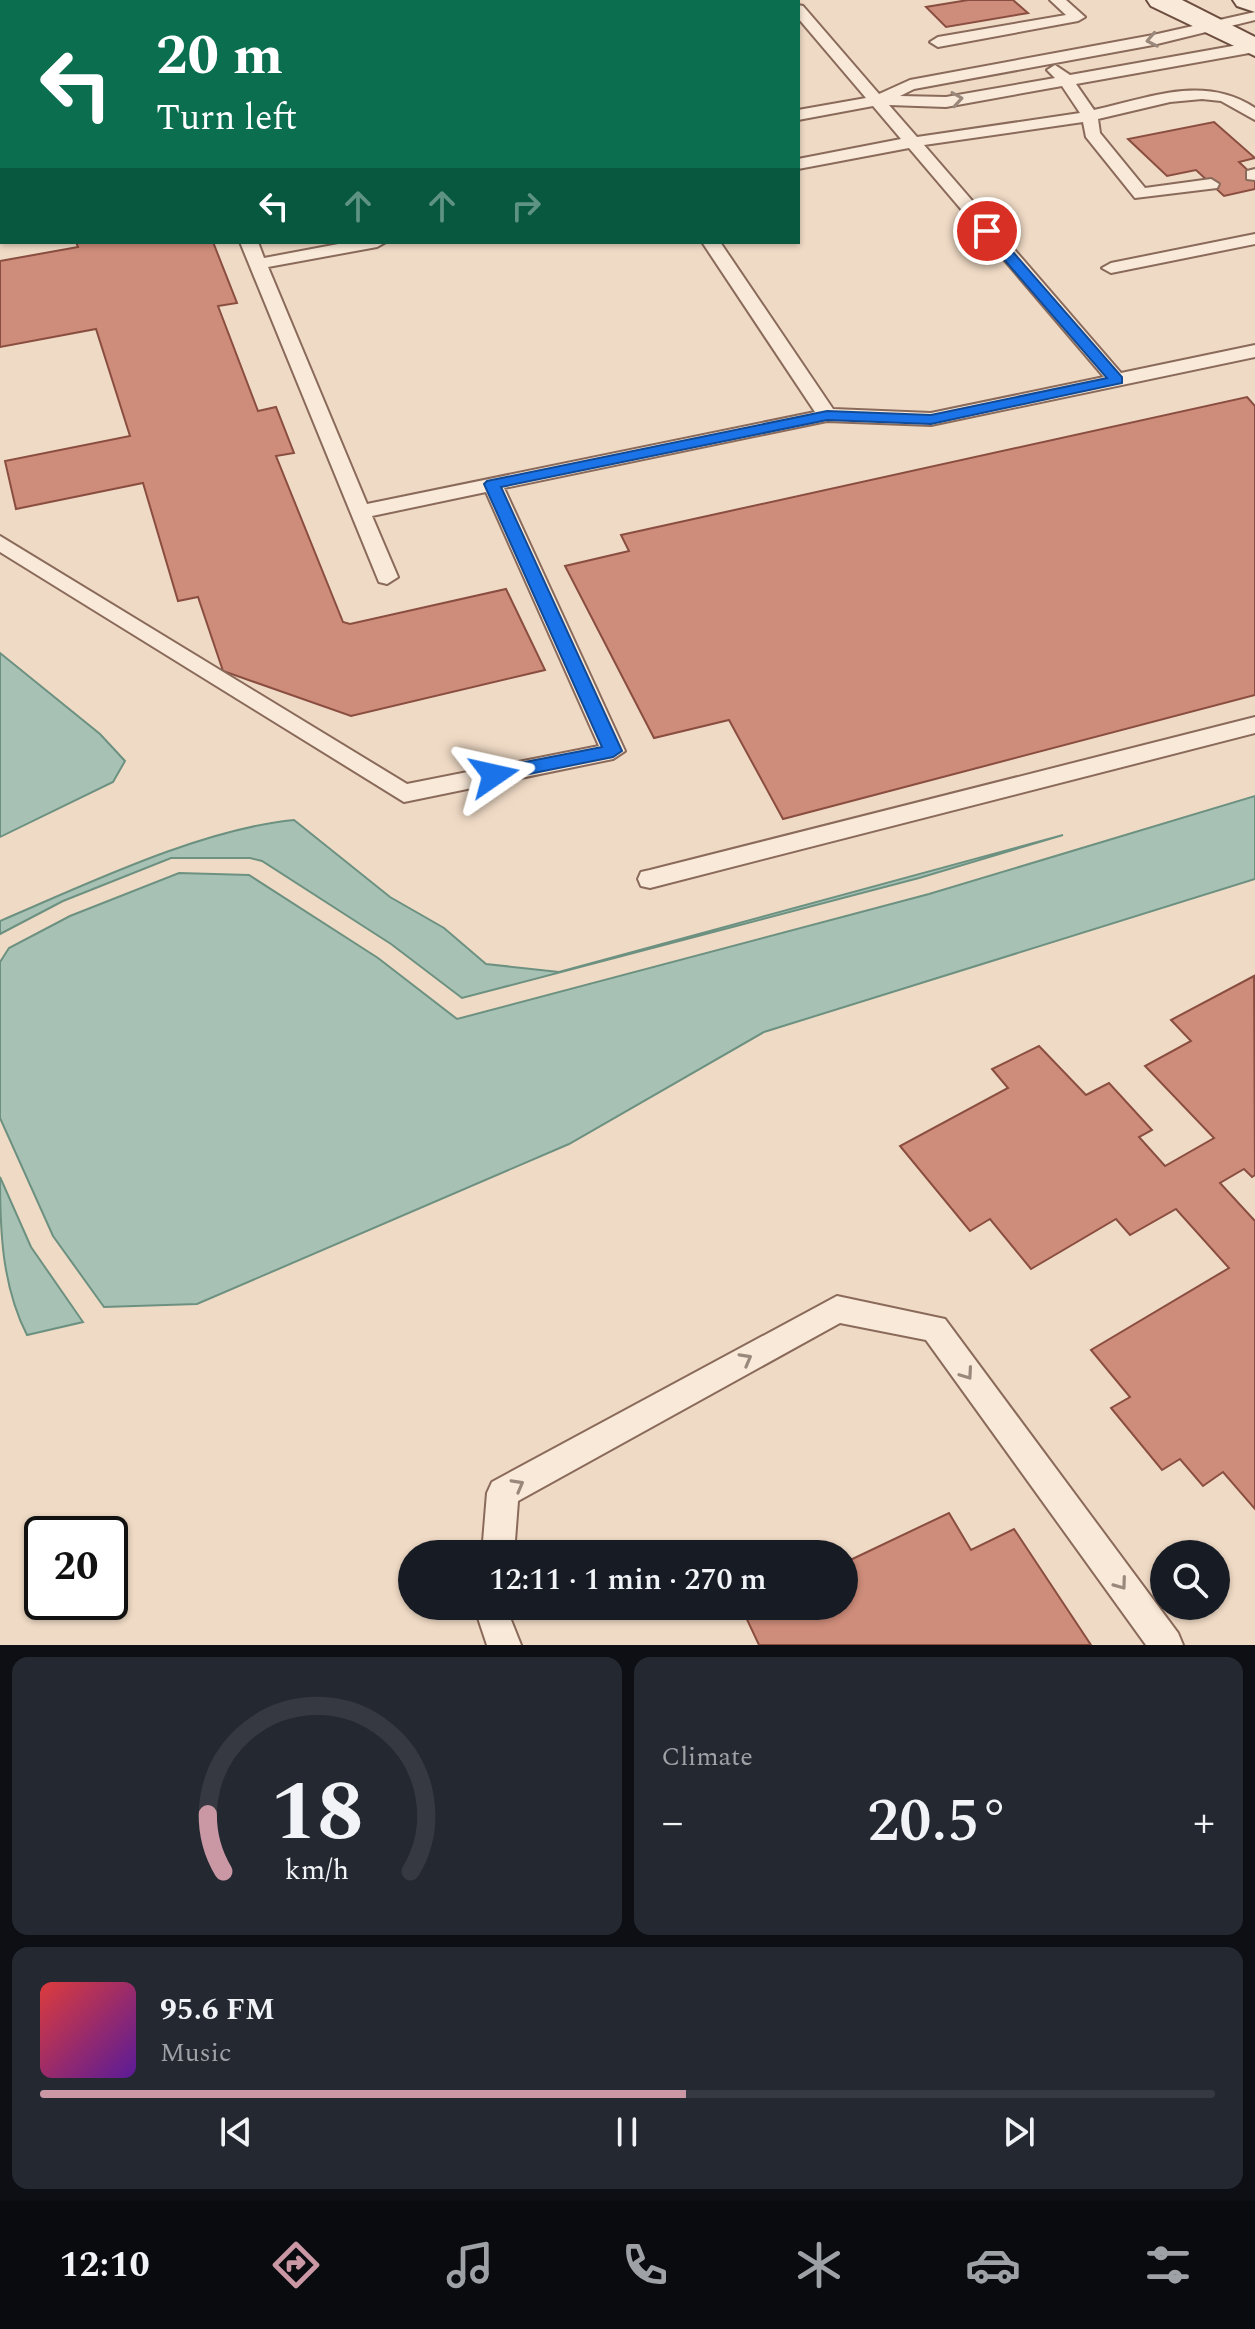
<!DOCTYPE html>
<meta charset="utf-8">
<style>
body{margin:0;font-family:Spectral,serif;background:#242831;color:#f1f3f6;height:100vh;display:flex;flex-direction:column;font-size:30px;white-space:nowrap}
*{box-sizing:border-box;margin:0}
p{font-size:26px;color:#9ea1a6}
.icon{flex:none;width:44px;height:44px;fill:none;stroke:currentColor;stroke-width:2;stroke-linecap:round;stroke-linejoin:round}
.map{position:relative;height:1645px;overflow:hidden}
.side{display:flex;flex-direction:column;gap:12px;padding:12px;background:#0d0f14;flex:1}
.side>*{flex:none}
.banner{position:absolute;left:0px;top:0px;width:800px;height:244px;box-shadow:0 2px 6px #0004;background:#0b6e4f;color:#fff;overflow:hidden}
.buttons{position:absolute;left:1150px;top:1540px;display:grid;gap:16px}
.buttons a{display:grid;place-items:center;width:80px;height:80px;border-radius:50%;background:#171b24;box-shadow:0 2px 6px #0004;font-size:40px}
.speed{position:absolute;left:24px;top:1516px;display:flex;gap:16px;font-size:40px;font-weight:700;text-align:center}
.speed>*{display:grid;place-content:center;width:104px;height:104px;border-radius:50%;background:#171b24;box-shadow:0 2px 6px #0004;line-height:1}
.speed .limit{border:4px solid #111;border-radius:12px;background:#fff;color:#111}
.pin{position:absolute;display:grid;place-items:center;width:68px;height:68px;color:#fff;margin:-34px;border:4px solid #fff;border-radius:50%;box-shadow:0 2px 8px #0007}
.me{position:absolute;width:88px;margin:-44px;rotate:79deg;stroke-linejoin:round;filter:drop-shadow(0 0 6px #0008)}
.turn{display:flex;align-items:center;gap:28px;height:168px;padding:0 24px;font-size:36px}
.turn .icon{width:104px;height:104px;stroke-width:2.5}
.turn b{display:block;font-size:56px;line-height:68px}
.lanes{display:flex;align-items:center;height:76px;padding:0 24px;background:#0003;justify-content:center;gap:40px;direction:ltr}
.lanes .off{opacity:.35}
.big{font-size:60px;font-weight:600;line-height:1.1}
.side .widget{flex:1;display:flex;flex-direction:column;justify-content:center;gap:12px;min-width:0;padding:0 28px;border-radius:16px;background:#242831}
.side .dial{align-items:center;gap:0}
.dial svg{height:208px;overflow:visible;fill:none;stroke:#363941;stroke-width:7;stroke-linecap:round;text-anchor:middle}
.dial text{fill:#f1f3f6;stroke:none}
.song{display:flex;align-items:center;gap:24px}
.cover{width:96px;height:96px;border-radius:12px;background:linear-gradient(135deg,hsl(0 70% 55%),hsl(270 70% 35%))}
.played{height:8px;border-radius:4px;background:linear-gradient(90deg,#ca98a5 55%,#363941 55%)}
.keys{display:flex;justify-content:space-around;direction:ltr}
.heat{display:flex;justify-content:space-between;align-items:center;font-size:44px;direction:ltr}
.side .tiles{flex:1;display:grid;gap:12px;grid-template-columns:1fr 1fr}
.widget:last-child{grid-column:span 2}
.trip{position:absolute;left:398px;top:1540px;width:460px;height:80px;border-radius:40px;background:#171b24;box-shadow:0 2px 6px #0004;font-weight:600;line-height:80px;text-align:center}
.tab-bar{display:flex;height:128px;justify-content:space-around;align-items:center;background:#090b0e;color:#9ea1a6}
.tab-bar .icon{width:56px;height:56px}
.tab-bar .on{color:#ca98a5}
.tab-bar b{font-size:36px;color:#f1f3f6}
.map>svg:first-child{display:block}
.water{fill:#a7c2b4;stroke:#6d9181;stroke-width:2}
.building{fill:#ce8c7a;stroke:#8a4e40;stroke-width:2}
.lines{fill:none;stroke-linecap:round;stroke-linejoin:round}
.lane-casing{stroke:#8a6a5a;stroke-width:4}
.secondary-casing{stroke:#6c4c3e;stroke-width:4}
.lane{fill:#f9e9d8;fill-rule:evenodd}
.secondary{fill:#f9e9d8;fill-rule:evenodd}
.oneway{stroke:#9a887c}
.route{fill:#1a73e8;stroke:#114b97;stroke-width:2}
</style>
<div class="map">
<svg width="1255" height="1645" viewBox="0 0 1255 1645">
<rect width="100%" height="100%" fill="#efdac5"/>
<path class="water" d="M 0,653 L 100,734 L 125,761 L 113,782 L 0,837 Z
M 1255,796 L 1255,879 L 764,1032 L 569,1144 L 197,1304 L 104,1307 L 53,1236 L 0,1118 L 0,962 L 9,948 L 70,916 L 179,873 L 249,875 L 378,958 L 457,1019 L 929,894 Z
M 294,820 L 390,897 L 444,928 L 486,964 L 559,972 L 1063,835 L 919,878 L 462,998 L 391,944 L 262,861 L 250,858 L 171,858 L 63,901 L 0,934 L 0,921 C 87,884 201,829 294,820 Z
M 0,1177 L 31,1247 L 83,1322 L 27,1335 C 2,1286 0,1231 0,1177 Z"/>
<path class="building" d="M 0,0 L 120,0 L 120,2 L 2,2 L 0,7 Z
M 968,0 L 1013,0 L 1028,13 L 946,27 L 926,7 Z
M 2,21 L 2,230 L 0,231 L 0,22 Z
M 1214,122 L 1255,158 L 1239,162 L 1255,177 L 1255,189 L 1224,196 L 1196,170 L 1167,176 L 1128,139 Z
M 76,242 L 213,242 L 237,303 L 218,306 L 258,411 L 276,407 L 294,453 L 276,456 L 343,622 L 350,624 L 506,589 L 545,670 L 351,716 L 223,671 L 198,597 L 178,601 L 143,483 L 16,509 L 5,461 L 130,436 L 96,329 L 0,347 L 0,261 L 78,247 Z
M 1247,397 L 1255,406 L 1255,695 L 783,819 L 729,720 L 654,738 L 565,566 L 629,551 L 621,535 Z
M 1254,976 L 1255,1175 L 1252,1177 L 1244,1169 L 1220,1183 L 1255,1221 L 1255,1509 L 1223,1472 L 1203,1486 L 1180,1459 L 1162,1470 L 1111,1408 L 1130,1397 L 1091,1350 L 1229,1268 L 1176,1209 L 1130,1235 L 1116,1219 L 1031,1269 L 990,1219 L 970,1231 L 900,1146 L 1008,1088 L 992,1069 L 1039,1046 L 1086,1095 L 1109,1083 L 1152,1130 L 1139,1137 L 1165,1166 L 1214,1138 L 1145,1066 L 1191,1041 L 1171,1020 Z
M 949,1513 L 971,1550 L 1014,1529 L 1091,1645 L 759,1645 L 743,1611 L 753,1606 L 844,1606 L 844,1563 Z"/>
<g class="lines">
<g class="lane-casing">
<path id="lane" d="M 142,0 L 156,0 L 157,2 L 143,2 Z
M 1050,0 L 1066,0 L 1085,17 L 1078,21 L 938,47 L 930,42 L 938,37 L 1066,15 Z
M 798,5 L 803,6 L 879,94 L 910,80 L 1153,35 L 1255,12 L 1255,20 L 1153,45 L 914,89 L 900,96 L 946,97 L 1055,78 L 1047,70 L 1055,65 L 1070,75 L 1255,42 L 1255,52 L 1076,84 L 1094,110 C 1149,98 1204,74 1255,108 L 1255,120 L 1221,101 L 1202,99 L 1170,102 L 1098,119 L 1100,133 L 1145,188 L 1211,179 L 1219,184 L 1217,188 L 1135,198 L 1086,137 L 1083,122 L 924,145 L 1121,373 L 1255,345 L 1255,357 L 931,425 L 827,421 L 504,488 L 625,751 L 613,759 L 404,802 L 0,552 L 0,536 L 407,784 L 599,746 L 486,492 L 372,516 L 398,577 L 387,584 L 379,582 L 240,242 L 258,242 L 264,258 L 349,242 L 386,242 L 377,247 L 268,267 L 367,504 L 815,412 L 702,242 L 720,242 L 833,409 L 931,413 L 1104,377 L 909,148 L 798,169 L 798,159 L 901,139 L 873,106 L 798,120 L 798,110 L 866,98 L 798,18 ZM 1062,86 L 1080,113 L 917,137 L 889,105 L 946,107 Z
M 1255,169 L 1255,180 L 1247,179 L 1247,171 Z
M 1255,234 L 1255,244 L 1111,273 L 1102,268 L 1111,263 Z
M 1255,717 L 1255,733 L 650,888 L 641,886 L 638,879 L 641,872 L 650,870 Z
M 837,1296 L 945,1319 L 1178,1633 L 1183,1645 L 1146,1645 L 926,1340 L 840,1323 L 518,1501 L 514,1554 L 482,1554 L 487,1493 L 492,1482 Z
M 478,1606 L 510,1606 L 509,1615 L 521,1645 L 487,1645 L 477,1615 Z"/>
</g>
<g class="secondary-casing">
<path id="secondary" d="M 1147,0 L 1182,0 L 1255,37 L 1255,56 L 1151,6 Z
M 1233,0 L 1255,0 L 1255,12 L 1237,6 Z"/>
</g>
<use href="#lane" class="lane"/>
<use href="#secondary" class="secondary"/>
</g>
<defs><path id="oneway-chevron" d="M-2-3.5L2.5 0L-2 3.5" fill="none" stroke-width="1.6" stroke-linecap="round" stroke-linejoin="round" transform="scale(2)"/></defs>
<g class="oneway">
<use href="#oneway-chevron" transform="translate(1152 40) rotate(169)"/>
<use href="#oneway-chevron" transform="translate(957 99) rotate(-9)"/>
<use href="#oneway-chevron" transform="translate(746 1359) rotate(-29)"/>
<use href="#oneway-chevron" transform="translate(967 1374) rotate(55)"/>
<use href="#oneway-chevron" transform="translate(518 1485) rotate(-29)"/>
<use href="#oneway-chevron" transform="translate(1121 1584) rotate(54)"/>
</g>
<path class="route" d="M 982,228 L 992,228 L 1122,377 L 1122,383 L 931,424 L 827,420 L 501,487 L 622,751 L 613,757 L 494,781 L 487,779 L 485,775 L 494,768 L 602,747 L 484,484 L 487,481 L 827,411 L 931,415 L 1107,378 L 982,234 Z"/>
</svg>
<div class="buttons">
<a><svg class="icon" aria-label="search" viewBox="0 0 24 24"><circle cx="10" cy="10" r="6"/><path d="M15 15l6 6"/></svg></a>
</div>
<div class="speed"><div class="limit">20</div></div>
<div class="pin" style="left:987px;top:231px;background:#d93025"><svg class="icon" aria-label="arrive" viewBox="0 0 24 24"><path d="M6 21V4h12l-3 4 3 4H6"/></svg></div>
<svg class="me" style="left:494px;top:775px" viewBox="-20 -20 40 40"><path d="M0-17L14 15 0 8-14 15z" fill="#1a73e8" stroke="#fff" stroke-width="4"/></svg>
<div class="trip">12:11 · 1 min · 270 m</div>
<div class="banner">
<div class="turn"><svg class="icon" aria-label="left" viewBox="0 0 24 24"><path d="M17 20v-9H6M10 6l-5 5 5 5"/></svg><div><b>20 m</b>Turn left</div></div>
<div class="lanes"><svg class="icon" aria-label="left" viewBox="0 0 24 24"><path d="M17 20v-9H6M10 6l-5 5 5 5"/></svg><svg class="icon off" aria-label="ahead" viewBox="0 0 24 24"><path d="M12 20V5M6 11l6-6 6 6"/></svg><svg class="icon off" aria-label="ahead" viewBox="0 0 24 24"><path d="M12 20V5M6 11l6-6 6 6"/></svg><svg class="icon off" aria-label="right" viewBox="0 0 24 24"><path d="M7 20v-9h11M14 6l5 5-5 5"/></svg></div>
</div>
</div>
<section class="side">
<div class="tiles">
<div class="widget dial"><svg viewBox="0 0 100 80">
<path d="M14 69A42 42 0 1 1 86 69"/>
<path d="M14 69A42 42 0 0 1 8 47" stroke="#ca98a5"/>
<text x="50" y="56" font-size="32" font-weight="700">18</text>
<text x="50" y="72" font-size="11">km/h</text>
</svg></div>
<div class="widget"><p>Climate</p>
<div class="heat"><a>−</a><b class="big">20.5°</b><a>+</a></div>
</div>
<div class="widget">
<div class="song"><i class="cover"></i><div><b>95.6 FM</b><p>Music</p></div></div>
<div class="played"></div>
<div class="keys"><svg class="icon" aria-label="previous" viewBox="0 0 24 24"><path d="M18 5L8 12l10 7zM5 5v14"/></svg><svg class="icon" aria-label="pause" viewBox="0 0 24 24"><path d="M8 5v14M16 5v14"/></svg><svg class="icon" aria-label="next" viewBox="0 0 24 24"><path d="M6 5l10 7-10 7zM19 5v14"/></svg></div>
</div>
</div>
</section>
<nav class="tab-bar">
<b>12:10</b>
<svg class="icon on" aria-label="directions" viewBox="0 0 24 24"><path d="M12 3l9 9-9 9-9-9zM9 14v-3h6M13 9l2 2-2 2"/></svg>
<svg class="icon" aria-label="music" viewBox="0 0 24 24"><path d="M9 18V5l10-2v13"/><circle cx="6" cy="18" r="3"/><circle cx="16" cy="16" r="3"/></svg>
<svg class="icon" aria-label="phone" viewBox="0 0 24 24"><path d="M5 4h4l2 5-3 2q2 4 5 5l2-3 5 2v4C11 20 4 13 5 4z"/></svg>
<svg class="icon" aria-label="climate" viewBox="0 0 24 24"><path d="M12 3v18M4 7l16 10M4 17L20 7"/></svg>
<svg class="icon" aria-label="car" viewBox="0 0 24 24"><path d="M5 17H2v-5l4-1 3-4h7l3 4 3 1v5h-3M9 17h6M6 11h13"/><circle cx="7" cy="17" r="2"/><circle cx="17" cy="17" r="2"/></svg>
<svg class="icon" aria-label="filters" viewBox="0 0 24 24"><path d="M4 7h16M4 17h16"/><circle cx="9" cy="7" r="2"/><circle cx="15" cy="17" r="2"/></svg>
</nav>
